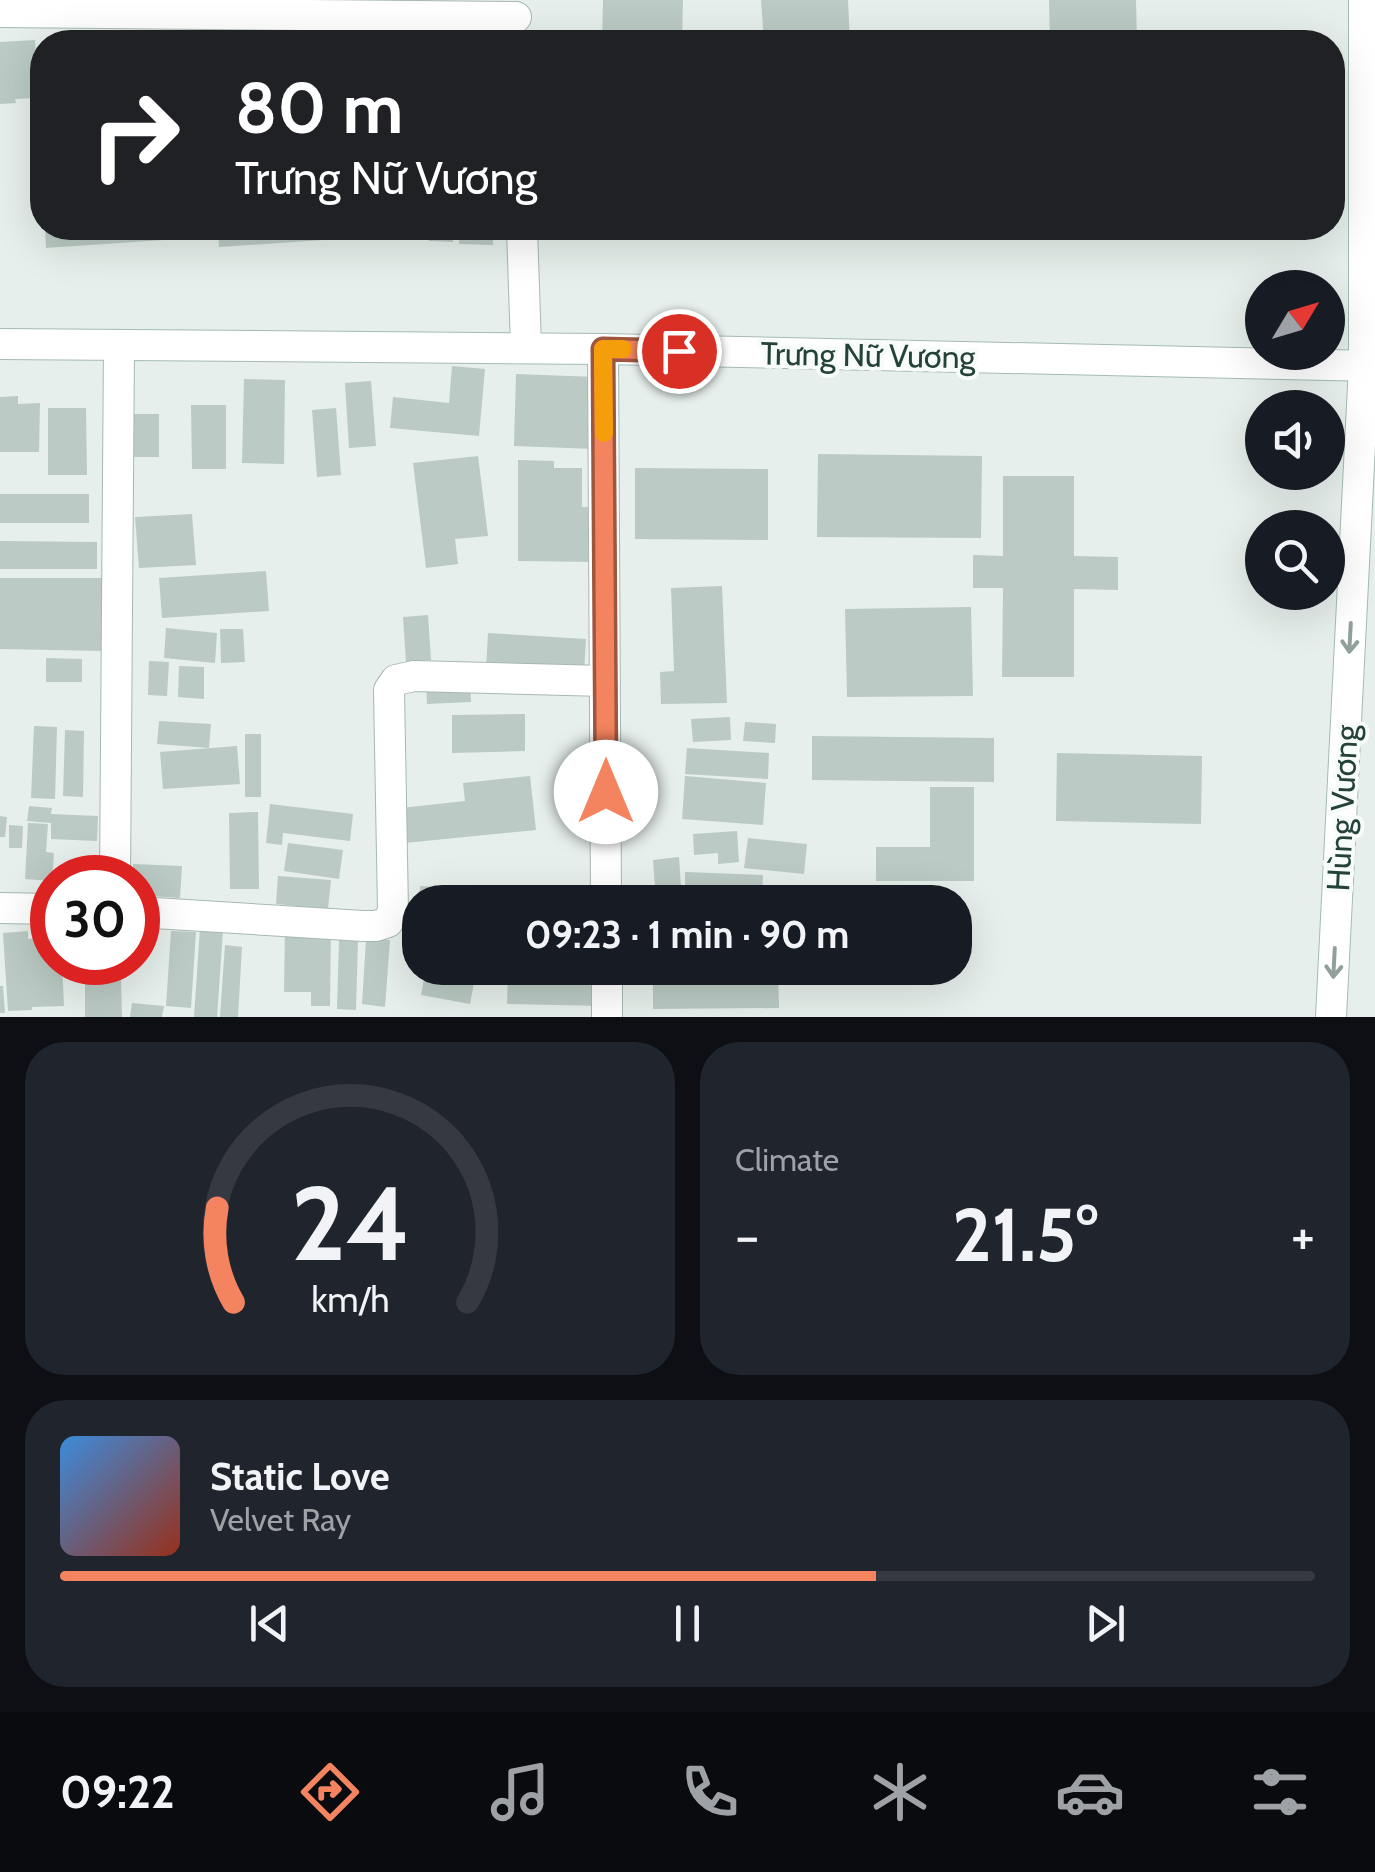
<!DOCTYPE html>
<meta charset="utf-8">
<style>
body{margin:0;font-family:Cabin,sans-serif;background:#20242c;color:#f1f3f6;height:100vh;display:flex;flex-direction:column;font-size:38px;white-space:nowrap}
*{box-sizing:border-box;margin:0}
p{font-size:32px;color:#9ea1a6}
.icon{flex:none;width:55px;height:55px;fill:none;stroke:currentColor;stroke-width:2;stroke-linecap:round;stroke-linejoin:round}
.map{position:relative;height:1017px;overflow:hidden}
.side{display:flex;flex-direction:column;gap:25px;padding:25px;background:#0d0f14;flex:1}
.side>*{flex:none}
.banner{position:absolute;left:30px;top:30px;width:1315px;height:210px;border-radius:40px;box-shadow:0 10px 40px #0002;background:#202124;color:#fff;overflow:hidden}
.needle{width:65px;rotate:52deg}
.buttons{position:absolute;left:1245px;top:270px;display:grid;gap:20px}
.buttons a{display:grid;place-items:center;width:100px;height:100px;border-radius:50%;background:#171b24;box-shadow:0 10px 40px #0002;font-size:50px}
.speed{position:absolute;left:30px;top:855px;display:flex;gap:20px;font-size:50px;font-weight:700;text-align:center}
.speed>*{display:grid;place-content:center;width:130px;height:130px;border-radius:50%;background:#171b24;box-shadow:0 10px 40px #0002;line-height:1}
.speed .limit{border:15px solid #d22;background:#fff;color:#111}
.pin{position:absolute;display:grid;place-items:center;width:85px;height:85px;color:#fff;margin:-42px;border:5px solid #fff;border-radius:50%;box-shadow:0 2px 10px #0007}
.me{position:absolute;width:110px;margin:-55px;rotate:0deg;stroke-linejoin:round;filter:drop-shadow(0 0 8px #0008)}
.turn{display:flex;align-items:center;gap:35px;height:210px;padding:0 40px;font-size:45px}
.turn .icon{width:130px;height:130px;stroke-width:2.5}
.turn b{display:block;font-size:70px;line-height:85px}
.big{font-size:75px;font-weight:700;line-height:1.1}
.side .widget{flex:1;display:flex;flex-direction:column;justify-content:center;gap:15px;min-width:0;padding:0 35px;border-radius:40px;background:#20242c}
.side .dial{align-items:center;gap:0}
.dial svg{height:260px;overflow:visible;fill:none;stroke:#363941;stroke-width:7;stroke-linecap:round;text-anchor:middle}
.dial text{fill:#f1f3f6;stroke:none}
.song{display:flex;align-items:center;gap:30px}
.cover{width:120px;height:120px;border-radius:15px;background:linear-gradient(135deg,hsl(210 70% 55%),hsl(10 70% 35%))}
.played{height:10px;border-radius:5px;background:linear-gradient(90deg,#f4845f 65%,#363941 65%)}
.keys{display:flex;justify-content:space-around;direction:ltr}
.heat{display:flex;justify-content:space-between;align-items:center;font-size:55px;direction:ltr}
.side .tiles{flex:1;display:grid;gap:25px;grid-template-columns:1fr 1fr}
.widget:last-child{grid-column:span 2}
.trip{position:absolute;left:402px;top:885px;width:570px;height:100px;border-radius:40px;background:#171b24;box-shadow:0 10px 40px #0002;font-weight:700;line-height:100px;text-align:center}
.tabs{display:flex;height:160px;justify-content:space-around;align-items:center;background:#090b0e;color:#9ea1a6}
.tabs .icon{width:70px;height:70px}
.tabs .current{color:#f4845f}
.tabs b{font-size:45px;color:#f1f3f6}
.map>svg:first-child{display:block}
.building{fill:#bbcac4}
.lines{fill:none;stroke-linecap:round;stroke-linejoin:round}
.street-casing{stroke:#a8b8b2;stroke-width:32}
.secondary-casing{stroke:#a4bbb3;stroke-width:32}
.street{stroke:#fff;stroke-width:30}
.secondary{stroke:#fff;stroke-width:30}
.oneway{stroke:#92a09c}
.route-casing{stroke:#9f563e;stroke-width:25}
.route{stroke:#f4845f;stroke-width:18}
.slow{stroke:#f59e0b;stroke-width:18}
.labels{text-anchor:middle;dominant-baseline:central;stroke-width:8;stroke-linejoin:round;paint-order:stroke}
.street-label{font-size:32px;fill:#24423a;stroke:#f7fbf9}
</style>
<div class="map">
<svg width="1375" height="1017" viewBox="0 0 1375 1017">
<rect width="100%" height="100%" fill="#e6efeb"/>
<path class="building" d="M 603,0 L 683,0 L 682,42 L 602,42 Z
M 761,0 L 848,0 L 850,42 L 764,42 Z
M 1049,0 L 1136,0 L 1137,42 L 1050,42 Z
M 277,37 L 297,37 L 297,42 L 277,42 Z
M 274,38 L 274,42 L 248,42 L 248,39 Z
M 35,40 L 38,98 L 15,99 L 16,103 L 0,104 L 0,42 Z
M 45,228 L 192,228 L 193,238 L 46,248 Z
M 218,228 L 338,228 L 338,239 L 219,247 Z
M 430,228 L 453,228 L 453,242 L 429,241 Z
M 460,228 L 493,228 L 493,245 L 459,244 Z
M 452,366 L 485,369 L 479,436 L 390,428 L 393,397 L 449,403 Z
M 516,374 L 597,377 L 595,449 L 514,446 Z
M 244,379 L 285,380 L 284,464 L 242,463 Z
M 371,381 L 376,446 L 349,448 L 345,383 Z
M 18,396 L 18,404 L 40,403 L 39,452 L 0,452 L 0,397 Z
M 191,405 L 226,405 L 226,469 L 192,469 Z
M 48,408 L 86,408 L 87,475 L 48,475 Z
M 336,408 L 341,475 L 317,477 L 312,410 Z
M 128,414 L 159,414 L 159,457 L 128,457 Z
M 818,454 L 982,456 L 981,538 L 817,537 Z
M 478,456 L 488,536 L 455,539 L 458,564 L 426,568 L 413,463 Z
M 518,460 L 554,461 L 554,468 L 582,468 L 582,507 L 597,507 L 596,562 L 518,561 Z
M 635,468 L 768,469 L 768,540 L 635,539 Z
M 1003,476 L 1074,476 L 1074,556 L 1118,557 L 1118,590 L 1074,589 L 1074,677 L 1002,677 L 1003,588 L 973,588 L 973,555 L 1003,556 Z
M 0,494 L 89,494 L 89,523 L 0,523 Z
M 192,514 L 196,565 L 139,568 L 135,517 Z
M 0,541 L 97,542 L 97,569 L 0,569 Z
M 266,571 L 269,611 L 162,618 L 159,578 Z
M 0,578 L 106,578 L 105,651 L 0,649 Z
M 722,586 L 727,703 L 661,704 L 660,672 L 674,671 L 671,588 Z
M 971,607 L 973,696 L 847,697 L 845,609 Z
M 428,615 L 431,660 L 406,662 L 403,617 Z
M 166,628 L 217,633 L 215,663 L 164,658 Z
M 220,629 L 243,629 L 245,662 L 221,663 Z
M 488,633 L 586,639 L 584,675 L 486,669 Z
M 46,658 L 82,659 L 82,682 L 46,682 Z
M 149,661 L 169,662 L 167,696 L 148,695 Z
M 179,666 L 204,667 L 204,699 L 178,697 Z
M 470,679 L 471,702 L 427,704 L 426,681 Z
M 525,714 L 525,751 L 452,753 L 452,715 Z
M 730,717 L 731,740 L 693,742 L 691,719 Z
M 159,721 L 211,724 L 209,748 L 157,744 Z
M 745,722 L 776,724 L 775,743 L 743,741 Z
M 34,726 L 57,727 L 55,799 L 31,798 Z
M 65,730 L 84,731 L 83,797 L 63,796 Z
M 245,734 L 261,734 L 261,797 L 245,797 Z
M 812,736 L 994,738 L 994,782 L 812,780 Z
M 237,746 L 240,784 L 163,789 L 160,752 Z
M 687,748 L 769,753 L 768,779 L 685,774 Z
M 1057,753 L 1202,756 L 1201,824 L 1056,821 Z
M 530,776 L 536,830 L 405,843 L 401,808 L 465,801 L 463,783 Z
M 685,776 L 766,783 L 763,825 L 682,819 Z
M 930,787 L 974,787 L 974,881 L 876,881 L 876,847 L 930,847 Z
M 270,804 L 353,814 L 350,841 L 283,833 L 282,845 L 266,843 Z
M 29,806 L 52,808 L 51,814 L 98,816 L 97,841 L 51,839 L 51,823 L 27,821 Z
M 258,812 L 259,889 L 230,889 L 229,813 Z
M 0,816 L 7,817 L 5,837 L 0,837 Z
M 28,823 L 48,824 L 46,852 L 54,853 L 52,881 L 25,879 Z
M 9,825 L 23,826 L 22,848 L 9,848 Z
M 737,831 L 739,862 L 718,864 L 718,853 L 694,855 L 693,834 Z
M 748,838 L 807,844 L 804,874 L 744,868 Z
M 288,843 L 343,850 L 339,879 L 284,871 Z
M 679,857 L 682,902 L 656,902 L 653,860 Z
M 133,864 L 182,866 L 180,898 L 138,895 L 138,878 L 133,878 Z
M 78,869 L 103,869 L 103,878 L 78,878 Z
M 685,872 L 763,875 L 762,902 L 716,902 L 716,893 L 685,892 Z
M 278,876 L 331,880 L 328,909 L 276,904 Z
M 420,886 L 476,889 L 475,902 L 419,902 Z
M 517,887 L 553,890 L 552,902 L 516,902 Z
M 565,891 L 601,891 L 601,902 L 565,902 Z
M 285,926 L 331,927 L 330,1006 L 311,1006 L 311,992 L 284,992 Z
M 200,928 L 223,930 L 217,1017 L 194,1017 Z
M 28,931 L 28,939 L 52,937 L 52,962 L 62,962 L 64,1006 L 32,1007 L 32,1010 L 8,1011 L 3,933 Z
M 171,931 L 196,932 L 191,1008 L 166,1006 Z
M 366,939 L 390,940 L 385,1007 L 362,1004 Z
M 339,940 L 358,941 L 356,1010 L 337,1009 Z
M 225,945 L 242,947 L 238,1017 L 220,1017 Z
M 426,968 L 477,968 L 470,1004 L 421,995 Z
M 508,968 L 600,968 L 600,1006 L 507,1004 Z
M 653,968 L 778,968 L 779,1008 L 653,1009 Z
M 121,978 L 122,1017 L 85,1017 L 85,979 Z
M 0,986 L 3,986 L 5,1013 L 0,1013 Z
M 132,1003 L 164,1006 L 162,1017 L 130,1017 Z"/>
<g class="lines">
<g class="street-casing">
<path id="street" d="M 0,12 L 516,17
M 522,228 L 526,348
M 603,349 L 606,902
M 115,878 L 119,345
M 0,908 L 52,909
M 138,912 L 363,926 L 376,926 L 388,922 L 393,911 L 389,690 L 396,680 L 414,676 L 605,681
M 607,968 L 607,1017"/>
</g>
<g class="secondary-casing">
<path id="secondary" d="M 0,344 L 603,349 L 1375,366
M 1331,1017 L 1364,366 L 1364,0"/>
</g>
<use href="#street" class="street"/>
<use href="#secondary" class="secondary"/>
</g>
<defs><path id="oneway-shaft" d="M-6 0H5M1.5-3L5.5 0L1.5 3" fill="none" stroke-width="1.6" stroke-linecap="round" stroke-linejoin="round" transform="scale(2.5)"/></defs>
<g class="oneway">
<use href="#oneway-shaft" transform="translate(1350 638) rotate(93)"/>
<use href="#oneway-shaft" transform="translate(1334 963) rotate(93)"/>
</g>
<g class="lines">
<g class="route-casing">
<path id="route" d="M 606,792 L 603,349 L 679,351"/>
</g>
<use href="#route" class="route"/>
<path class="slow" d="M 604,433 L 603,349 L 623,349"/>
</g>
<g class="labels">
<g class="street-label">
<text transform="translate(868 355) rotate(1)">Trưng Nữ Vương</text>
<text transform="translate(1342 808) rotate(-87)">Hùng Vương</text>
</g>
</g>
</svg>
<div class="buttons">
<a><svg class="needle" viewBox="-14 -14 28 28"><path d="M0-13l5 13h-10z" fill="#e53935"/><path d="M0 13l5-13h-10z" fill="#9ea1a6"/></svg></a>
<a><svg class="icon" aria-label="sound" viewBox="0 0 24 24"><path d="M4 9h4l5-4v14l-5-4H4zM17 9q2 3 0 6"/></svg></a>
<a><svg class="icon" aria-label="search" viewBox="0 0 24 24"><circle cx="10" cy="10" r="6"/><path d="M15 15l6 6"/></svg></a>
</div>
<div class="speed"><div class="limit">30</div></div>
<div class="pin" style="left:679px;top:351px;background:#d93025"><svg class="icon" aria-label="arrive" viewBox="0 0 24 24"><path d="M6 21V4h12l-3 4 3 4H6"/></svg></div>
<svg class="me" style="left:606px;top:792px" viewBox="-20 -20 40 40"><circle r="19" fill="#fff"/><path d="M0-13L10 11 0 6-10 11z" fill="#f4845f"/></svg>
<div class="trip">09:23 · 1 min · 90 m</div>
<div class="banner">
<div class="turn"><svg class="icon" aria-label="right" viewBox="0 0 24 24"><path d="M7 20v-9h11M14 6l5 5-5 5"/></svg><div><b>80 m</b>Trưng Nữ Vương</div></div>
</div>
</div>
<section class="side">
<div class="tiles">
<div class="widget dial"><svg viewBox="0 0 100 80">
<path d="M14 69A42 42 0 1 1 86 69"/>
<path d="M14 69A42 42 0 0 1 9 40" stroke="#f4845f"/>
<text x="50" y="56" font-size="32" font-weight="700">24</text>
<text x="50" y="72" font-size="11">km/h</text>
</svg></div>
<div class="widget"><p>Climate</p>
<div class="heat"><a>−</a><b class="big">21.5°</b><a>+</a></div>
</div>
<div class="widget">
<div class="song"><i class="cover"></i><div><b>Static Love</b><p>Velvet Ray</p></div></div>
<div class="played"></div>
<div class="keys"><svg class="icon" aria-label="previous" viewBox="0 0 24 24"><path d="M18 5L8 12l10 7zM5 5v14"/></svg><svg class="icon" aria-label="pause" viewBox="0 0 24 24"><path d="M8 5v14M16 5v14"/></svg><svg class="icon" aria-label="next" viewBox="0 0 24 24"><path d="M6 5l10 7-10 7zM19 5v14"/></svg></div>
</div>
</div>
</section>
<nav class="tabs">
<b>09:22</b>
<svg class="icon current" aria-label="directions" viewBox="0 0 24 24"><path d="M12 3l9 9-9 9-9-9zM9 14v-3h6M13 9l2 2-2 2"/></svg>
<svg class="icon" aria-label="music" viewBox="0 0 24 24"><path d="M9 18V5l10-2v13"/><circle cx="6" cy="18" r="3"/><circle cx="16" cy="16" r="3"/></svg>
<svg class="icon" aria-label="phone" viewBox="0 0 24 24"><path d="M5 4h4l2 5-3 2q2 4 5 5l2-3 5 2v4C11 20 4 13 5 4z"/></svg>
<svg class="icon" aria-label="climate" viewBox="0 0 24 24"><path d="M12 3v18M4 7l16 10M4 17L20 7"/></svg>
<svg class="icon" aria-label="car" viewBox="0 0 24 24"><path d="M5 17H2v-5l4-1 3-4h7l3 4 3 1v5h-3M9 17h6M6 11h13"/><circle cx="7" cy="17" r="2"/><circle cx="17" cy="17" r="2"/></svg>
<svg class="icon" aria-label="filters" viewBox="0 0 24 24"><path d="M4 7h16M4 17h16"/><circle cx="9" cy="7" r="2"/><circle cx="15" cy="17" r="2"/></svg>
</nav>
